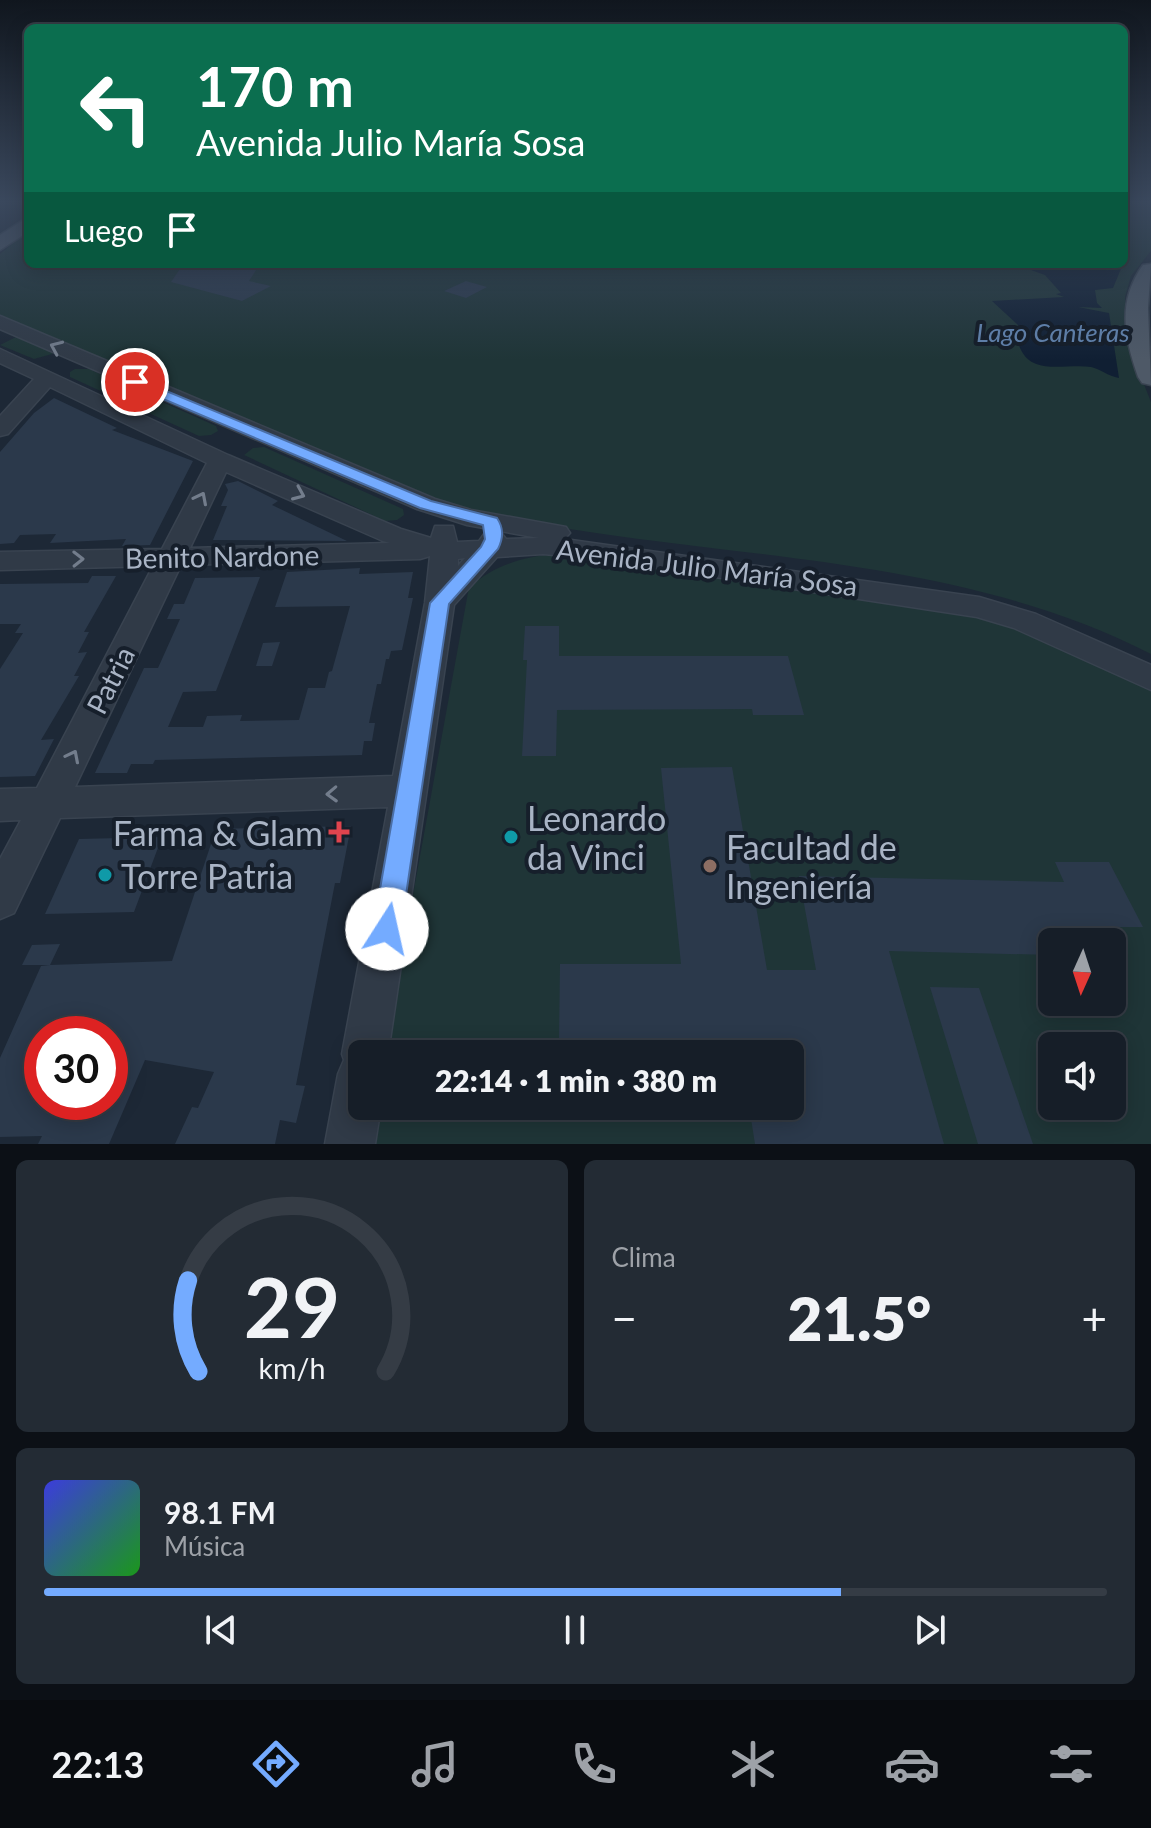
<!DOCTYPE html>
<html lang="es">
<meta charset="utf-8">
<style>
body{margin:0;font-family:Lato,sans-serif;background:#232b34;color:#f1f3f6;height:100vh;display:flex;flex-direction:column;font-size:30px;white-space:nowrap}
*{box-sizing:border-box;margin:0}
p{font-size:26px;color:#9ea2a8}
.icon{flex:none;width:44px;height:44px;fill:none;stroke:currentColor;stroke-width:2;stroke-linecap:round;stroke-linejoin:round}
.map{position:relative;height:1144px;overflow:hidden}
.details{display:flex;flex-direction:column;gap:16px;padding:16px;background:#0c1016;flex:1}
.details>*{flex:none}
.guide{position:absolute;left:24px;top:24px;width:1104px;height:244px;border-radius:12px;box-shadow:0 4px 20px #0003,0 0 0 2px #353c45;background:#0b6e4f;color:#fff;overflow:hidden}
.needle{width:52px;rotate:183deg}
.tools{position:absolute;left:1038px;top:928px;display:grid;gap:16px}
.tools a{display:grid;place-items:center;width:88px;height:88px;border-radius:12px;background:#161e28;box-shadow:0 4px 20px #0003,0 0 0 2px #353c45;font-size:40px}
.speed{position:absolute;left:24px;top:1016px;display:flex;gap:16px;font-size:40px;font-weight:700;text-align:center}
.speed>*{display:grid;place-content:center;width:104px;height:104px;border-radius:50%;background:#161e28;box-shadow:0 4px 20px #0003,0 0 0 2px #353c45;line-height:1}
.speed .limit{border:12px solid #d22;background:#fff;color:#111}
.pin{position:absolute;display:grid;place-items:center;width:68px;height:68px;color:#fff;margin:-34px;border:4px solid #fff;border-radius:50%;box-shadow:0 2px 8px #0007}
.me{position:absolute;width:88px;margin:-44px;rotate:10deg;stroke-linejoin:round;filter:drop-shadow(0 0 6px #0008)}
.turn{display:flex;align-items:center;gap:28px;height:168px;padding:0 40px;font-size:36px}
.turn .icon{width:104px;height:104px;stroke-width:2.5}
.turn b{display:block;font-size:56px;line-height:68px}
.then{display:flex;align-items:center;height:76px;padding:0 40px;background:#0003;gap:16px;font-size:30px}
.big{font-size:60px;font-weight:800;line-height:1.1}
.details .widget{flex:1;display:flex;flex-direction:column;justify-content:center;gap:12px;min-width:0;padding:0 28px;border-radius:12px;background:#232b34}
.details .dial{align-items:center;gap:0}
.dial svg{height:208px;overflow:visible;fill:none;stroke:#353c45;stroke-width:7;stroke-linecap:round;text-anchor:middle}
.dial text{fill:#f1f3f6;stroke:none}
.song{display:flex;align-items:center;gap:24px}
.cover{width:96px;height:96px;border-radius:12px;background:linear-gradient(135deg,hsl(240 70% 55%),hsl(120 70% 35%))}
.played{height:8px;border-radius:4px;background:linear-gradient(90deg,#74abff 75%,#353c45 75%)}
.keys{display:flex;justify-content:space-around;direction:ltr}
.heat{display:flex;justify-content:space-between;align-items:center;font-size:44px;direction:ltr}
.details .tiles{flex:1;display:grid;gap:16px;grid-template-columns:1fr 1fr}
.widget:last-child{grid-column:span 2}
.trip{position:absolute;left:348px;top:1040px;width:456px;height:80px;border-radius:12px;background:#161e28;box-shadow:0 4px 20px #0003,0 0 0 2px #353c45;font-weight:800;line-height:80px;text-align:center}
.menu{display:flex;height:128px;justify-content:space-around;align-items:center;background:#090c10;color:#9ea2a8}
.menu .icon{width:56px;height:56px}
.menu .active{color:#74abff}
.menu b{font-size:36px;color:#f1f3f6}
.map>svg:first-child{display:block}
.green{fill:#1f3537;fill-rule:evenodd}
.water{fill:#101f33}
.building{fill:#2b394b;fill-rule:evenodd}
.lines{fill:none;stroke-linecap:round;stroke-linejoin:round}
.minor-casing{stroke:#394350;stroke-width:3}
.major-casing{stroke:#394350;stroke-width:3}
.minor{fill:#303a47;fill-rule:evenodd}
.major{fill:#4e5967;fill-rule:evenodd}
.oneway{stroke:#737d8c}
.route{fill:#74abff;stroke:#4b6fa6;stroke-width:2}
.health-dot{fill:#e0444e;stroke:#161f2b;stroke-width:3}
.culture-dot{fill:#0f9aa8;stroke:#161f2b;stroke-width:3}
.education-dot{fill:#8d6e63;stroke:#161f2b;stroke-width:3}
.labels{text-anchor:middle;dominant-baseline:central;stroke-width:8;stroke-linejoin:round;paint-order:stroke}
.far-water-label{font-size:26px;font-style:italic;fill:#5e7ea7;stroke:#161f2b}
.street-label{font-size:28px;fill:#a9b4c5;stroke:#161f2b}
.near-poi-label{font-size:34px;fill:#a9b4c5;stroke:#161f2b;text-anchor:start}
</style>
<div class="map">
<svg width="1151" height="1144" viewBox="0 0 1151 1144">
<rect width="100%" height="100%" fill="#1d2836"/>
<path class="green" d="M 1124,200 L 1151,200 L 1151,251 L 1131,276 L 1125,297 L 1130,349 L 1151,402 L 1151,654 C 947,549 703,561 483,513 C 414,497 350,466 285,438 C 190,397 95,357 0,316 L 0,254 L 28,231 L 28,264 L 1124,264 Z
M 16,337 L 52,352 L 52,354 L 34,359 L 0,345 Z
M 75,369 L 89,369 L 216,426 L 218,431 L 211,435 L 199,436 L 70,377 L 70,372 Z
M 264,447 L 403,509 L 404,515 L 397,520 L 385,521 L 244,455 L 253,448 Z
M 555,554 L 575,554 L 943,607 L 1033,630 L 1151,688 L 1151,1144 L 367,1144 L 374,1106 L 790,1106 L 790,1054 L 384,1054 L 469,587 C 495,565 522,557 555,554 ZM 1052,942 L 1112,942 L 1112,1002 L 1052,1002 ZM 1052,1046 L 1112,1046 L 1112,1106 L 1052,1106 Z"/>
<path class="water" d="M 1014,264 L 1123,264 L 1113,288 L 1095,290 L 1097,303 L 1102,308 L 1078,307 L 1109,313 L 1119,378 C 1108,376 1100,369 1091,367 C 1067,363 1034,376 1021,350 C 1017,342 1016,335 1019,326 L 992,301 L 1064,297 L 1056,294 L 1061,293 L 1045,275 Z"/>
<path class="building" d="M 260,264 L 249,281 L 271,286 L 242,301 L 171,282 L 182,266 Z
M 466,281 L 487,287 L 466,298 L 444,291 Z
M 54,398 L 117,428 L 112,430 L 193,461 L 150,545 L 122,546 L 126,539 L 50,543 L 56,534 L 20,535 L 14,543 L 0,544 L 0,452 L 34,413 Z
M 238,481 L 278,501 L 272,505 L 347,541 L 213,540 L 227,506 L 221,506 L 228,490 L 225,484 Z
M 360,568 L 359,574 L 413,572 L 408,598 L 413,598 L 402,650 L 391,651 L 389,659 L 386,659 L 381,684 L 377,684 L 369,723 L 375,723 L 372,741 L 364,741 L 362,755 L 155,760 L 153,764 L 131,764 L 127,773 L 95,773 L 144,668 L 158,668 L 180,619 L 167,619 L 174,604 L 184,604 L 195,578 L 260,577 L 216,691 L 183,692 L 168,727 L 203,727 L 207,716 L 242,715 L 240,721 L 299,720 L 308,688 L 325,688 L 329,672 L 332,671 L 350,606 L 275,607 L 287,572 Z
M 92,576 L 116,576 L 84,632 L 89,632 L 78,653 L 87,652 L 74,676 L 79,676 L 41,740 L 54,739 L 35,776 L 0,777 L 0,669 L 23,633 L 15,633 L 21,624 L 0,624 L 0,584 L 88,583 Z
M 525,626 L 559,626 L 559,656 L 788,656 L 804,715 L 753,715 L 752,709 L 557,710 L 556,756 L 522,756 L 527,660 L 523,660 Z
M 280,642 L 272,666 L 256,666 L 263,643 Z
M 732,767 L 767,970 L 816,970 L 799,876 L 1064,882 L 1055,862 L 1109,862 L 1143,927 L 1057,927 L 1063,942 L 1052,942 L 1052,955 L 889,951 L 944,1144 L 755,1144 L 749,1106 L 790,1106 L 790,1054 L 700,1054 L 698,1040 L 559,1041 L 560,964 L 681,964 L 661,768 Z
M 351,826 L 340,883 L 335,883 L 296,1085 L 305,1086 L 296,1123 L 280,1120 L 275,1144 L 175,1144 L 192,1107 L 198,1108 L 214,1072 L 145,1060 L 109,1144 L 38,1144 L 42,1136 L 0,1137 L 0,1058 L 41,966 L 50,965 L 22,965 L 32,945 L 60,944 L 50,965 L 172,961 L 216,829 ZM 110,1030 L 110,1102 L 42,1102 L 42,1034 Z
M 162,837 L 134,912 L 45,914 L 79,839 Z
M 930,987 L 979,988 L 1033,1144 L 978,1144 Z"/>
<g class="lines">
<g class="minor-casing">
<path id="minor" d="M 0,316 L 435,499 L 471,510 L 566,527 L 570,533 L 564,539 L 979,597 L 1036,614 L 1151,665 L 1151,690 L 1014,628 L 977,617 L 590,558 L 543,554 L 497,557 L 454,605 L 388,1054 L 362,1054 L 362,1106 L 381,1106 L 375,1144 L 325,1144 L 338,1074 L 344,1060 L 342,1054 L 388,807 L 60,818 L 14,913 L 0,919 L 0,859 L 21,820 L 0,821 L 0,789 L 37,788 L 153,566 L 0,570 L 0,552 L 162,549 L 207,463 L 50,387 L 8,434 L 0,436 L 0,416 L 34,379 L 0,363 L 0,349 L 228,455 L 401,529 L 431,538 L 435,526 L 453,526 L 457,542 L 479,541 L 484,534 L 493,532 L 502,534 L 506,539 L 539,538 L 467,525 L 417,509 L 0,329 ZM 226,472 L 383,541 L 390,543 L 190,548 ZM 430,556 L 425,603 L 393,776 L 75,787 L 181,565 L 420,559 ZM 465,558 L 458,566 L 458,559 Z"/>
</g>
<g class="major-casing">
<path id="major" d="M 28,217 L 28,232 L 0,250 L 0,235 Z
M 1151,264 L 1148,308 L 1151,385 L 1142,383 L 1138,377 C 1124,337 1117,301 1143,265 Z"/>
</g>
<use href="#minor" class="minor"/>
<use href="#major" class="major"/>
</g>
<defs><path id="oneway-chevron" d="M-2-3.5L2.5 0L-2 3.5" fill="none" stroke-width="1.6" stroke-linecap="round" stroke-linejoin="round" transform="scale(2)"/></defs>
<g class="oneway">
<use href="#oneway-chevron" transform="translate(56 347) rotate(-156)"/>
<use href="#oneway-chevron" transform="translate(299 494) rotate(23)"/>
<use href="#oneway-chevron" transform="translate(201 498) rotate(-63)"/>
<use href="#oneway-chevron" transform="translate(78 559) rotate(-1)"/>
<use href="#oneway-chevron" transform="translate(73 756) rotate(-63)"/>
<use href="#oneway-chevron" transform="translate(332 794) rotate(178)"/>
</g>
<linearGradient id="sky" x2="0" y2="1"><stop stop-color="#10161e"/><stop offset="0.56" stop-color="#3a485d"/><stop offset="1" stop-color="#3a485d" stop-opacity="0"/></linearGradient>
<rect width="1151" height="360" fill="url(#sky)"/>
<path class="route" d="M 135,378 L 431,501 L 497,518 C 504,528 503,539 498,549 L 449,604 L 401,929 L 397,939 L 387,942 L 377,939 L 373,929 L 430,603 L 481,547 L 485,539 L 483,525 L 420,508 L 130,385 L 128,382 Z"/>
<path class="health-dot" d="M335 820h8v8h8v8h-8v8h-8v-8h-8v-8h8z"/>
<g class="culture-dot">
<circle cx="511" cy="837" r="8"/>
<circle cx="105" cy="875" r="8"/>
</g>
<circle class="education-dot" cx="710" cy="866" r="8"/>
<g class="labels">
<g class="far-water-label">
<text x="1053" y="332">Lago Canteras</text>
</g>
<g class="street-label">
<text transform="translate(222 556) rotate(-1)">Benito Nardone</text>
<text transform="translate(707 567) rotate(7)">Avenida Julio María Sosa</text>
<text transform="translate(110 680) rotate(-63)">Patria</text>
</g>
<g class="near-poi-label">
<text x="527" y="817">Leonardo<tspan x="527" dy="39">da Vinci</tspan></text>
<text x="323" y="832" text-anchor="end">Farma &amp; Glam</text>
<text x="726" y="846">Facultad de<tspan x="726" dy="39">Ingeniería</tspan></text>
<text x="121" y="875">Torre Patria</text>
</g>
</g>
</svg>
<div class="tools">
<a><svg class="needle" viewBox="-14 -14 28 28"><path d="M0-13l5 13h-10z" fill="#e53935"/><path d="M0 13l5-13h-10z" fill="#9ea2a8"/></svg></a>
<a><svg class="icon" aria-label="sound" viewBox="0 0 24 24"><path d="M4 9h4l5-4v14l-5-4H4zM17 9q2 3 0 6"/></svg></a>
</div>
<div class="speed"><div class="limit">30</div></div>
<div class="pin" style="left:135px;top:382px;background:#d93025"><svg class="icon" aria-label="arrive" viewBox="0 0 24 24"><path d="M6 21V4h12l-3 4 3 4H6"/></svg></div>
<svg class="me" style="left:387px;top:929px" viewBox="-20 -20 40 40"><circle r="19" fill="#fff"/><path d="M0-13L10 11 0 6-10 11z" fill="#74abff"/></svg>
<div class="trip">22:14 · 1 min · 380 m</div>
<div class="guide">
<div class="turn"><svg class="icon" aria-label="left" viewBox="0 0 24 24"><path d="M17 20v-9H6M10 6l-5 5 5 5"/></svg><div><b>170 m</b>Avenida Julio María Sosa</div></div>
<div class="then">Luego<svg class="icon" aria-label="arrive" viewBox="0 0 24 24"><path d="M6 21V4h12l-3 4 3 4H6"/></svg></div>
</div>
</div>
<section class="details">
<div class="tiles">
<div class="widget dial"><svg viewBox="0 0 100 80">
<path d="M14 69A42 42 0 1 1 86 69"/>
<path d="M14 69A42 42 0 0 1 10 34" stroke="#74abff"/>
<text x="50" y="56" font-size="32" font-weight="700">29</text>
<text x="50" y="72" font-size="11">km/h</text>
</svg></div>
<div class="widget"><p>Clima</p>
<div class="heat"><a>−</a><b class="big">21.5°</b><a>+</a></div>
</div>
<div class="widget">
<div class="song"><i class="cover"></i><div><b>98.1 FM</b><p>Música</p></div></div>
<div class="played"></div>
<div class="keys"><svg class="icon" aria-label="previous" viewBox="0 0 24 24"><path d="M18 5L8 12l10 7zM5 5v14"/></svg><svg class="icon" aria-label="pause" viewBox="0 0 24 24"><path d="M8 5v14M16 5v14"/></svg><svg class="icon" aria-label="next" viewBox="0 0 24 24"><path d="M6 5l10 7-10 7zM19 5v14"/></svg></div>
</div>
</div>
</section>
<nav class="menu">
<b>22:13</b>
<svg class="icon active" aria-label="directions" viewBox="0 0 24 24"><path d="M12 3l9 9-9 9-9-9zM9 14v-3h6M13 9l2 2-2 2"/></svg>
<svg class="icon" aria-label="music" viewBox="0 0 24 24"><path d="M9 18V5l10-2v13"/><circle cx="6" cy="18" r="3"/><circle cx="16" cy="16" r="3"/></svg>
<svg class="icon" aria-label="phone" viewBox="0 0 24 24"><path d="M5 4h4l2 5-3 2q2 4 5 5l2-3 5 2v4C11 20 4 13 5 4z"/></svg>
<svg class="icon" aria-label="climate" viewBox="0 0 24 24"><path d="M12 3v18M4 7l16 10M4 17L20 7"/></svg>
<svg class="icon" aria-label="car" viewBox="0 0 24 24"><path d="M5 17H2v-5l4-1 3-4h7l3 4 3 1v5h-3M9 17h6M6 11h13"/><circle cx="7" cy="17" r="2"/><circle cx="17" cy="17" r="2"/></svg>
<svg class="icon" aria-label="filters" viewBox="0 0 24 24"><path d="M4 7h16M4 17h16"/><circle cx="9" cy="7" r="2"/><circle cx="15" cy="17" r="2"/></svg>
</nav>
